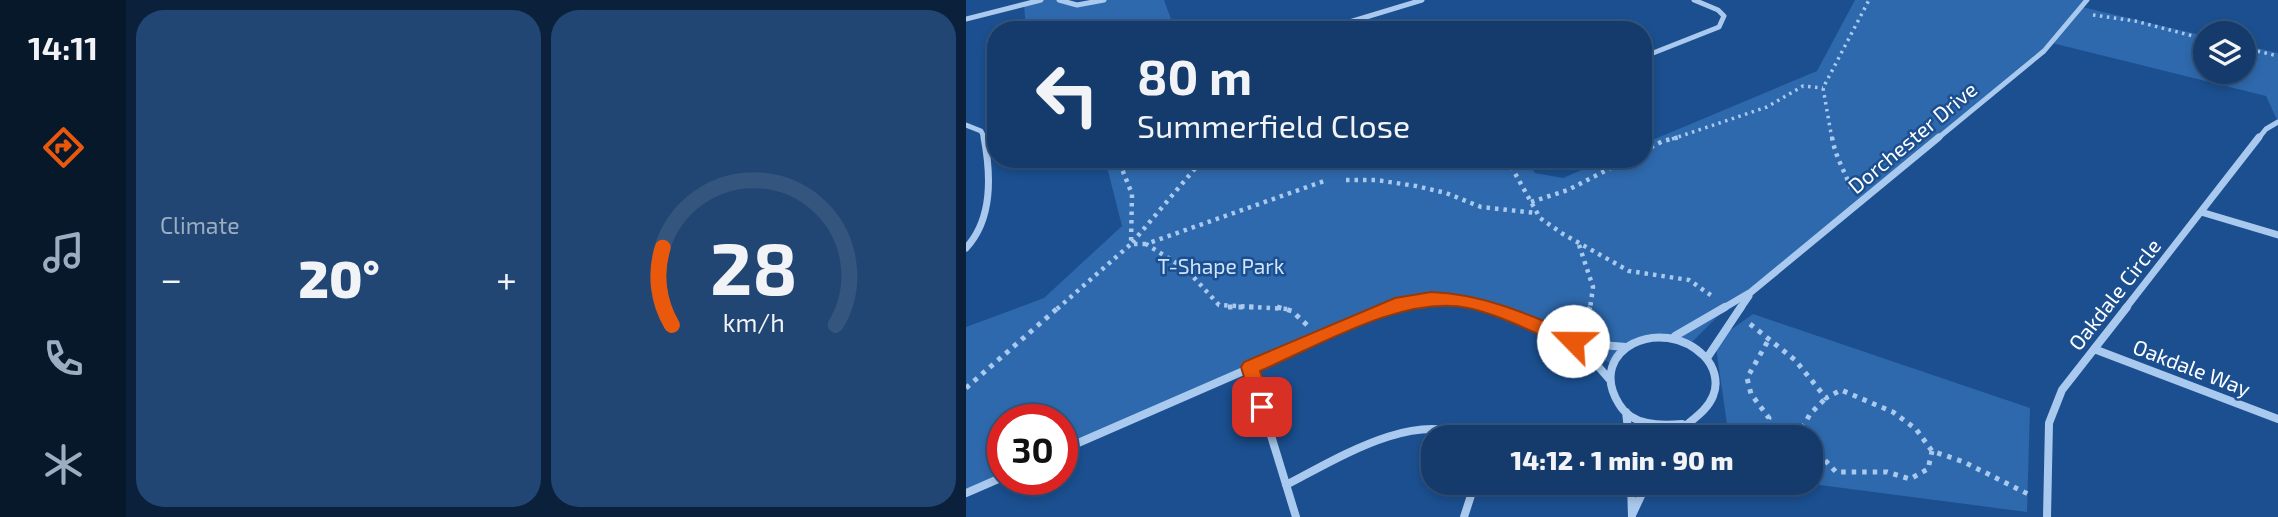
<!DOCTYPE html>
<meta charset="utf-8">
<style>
body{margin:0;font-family:"Exo 2",sans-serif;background:#214673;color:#f1f3f6;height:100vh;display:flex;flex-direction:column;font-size:26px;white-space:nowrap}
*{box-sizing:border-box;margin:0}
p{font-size:23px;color:#9dadc1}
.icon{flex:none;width:38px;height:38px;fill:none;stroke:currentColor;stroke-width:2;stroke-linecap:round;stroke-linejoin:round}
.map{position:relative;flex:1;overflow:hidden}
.details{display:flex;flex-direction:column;gap:10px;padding:10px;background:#0b203b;width:840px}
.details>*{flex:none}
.guide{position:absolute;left:21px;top:21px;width:665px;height:147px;border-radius:28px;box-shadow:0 4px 10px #0003,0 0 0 2px #33557e;background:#143b6b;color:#f1f3f6;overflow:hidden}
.fabs{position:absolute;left:1227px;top:21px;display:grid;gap:14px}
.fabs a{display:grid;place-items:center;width:63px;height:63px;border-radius:50%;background:#143b6b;box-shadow:0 4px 10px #0003,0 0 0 2px #33557e;font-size:35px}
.speed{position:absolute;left:21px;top:404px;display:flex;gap:14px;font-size:35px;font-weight:700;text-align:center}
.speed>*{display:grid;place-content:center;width:91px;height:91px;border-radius:50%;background:#143b6b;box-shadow:0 4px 10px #0003,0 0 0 2px #33557e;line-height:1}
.speed .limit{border:10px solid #d22;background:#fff;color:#111}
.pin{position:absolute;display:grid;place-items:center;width:60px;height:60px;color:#fff;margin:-30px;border-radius:14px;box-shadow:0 4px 10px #0006}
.me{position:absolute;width:77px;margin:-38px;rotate:293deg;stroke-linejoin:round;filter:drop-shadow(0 0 5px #0008)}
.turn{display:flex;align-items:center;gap:24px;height:147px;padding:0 35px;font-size:32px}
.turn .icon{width:91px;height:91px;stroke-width:2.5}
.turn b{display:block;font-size:49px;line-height:60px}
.big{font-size:52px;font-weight:800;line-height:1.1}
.details .tile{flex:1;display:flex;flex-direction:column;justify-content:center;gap:10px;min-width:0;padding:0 24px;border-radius:28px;background:#214673}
.details .dial{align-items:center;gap:0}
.dial svg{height:182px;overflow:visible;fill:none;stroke:#33557e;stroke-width:7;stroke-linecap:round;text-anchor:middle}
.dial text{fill:#f1f3f6;stroke:none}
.heat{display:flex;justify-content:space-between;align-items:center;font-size:38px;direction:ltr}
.details .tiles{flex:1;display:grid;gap:10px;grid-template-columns:repeat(2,1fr)}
.trip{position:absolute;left:455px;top:425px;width:402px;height:70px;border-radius:28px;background:#143b6b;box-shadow:0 4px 10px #0003,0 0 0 2px #33557e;font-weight:800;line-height:70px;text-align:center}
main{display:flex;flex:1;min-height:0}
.tab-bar{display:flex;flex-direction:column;width:126px;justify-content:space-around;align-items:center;background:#08182b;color:#9dadc1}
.tab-bar .icon{width:49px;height:49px}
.tab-bar .on{color:#ea580c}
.tab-bar b{font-size:32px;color:#f1f3f6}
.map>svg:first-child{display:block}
.green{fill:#2e69ad}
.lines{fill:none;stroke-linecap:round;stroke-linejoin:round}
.path-far2{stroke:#a9c9ee;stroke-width:3.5;stroke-dasharray:2.5 4.5;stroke-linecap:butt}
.path-far1{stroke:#a9c9ee;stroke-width:4.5;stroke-dasharray:3.5 5;stroke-linecap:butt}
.path{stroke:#a9c9ee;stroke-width:5;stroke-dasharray:4.5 6;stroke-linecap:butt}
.street-far2{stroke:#a9c9ee;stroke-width:5}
.street-far1{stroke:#a9c9ee;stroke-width:7}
.street{stroke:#a9c9ee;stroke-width:8}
.route{fill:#ea580c;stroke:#983908;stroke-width:2}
.labels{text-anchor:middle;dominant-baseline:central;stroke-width:5;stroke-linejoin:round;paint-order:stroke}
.street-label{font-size:21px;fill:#fff;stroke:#1b4f8f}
.park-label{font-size:21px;fill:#cfe3fa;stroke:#1b4f8f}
</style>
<main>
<nav class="tab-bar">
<b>14:11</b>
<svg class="icon on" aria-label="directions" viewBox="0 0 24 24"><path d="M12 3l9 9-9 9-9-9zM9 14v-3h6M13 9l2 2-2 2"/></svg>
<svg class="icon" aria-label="music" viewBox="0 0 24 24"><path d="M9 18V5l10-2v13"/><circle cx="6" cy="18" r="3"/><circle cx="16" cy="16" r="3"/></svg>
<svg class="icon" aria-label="phone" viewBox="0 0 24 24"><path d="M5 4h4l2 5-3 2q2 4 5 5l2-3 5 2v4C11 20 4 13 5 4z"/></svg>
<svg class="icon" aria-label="climate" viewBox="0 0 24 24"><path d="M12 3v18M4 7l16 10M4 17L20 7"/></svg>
</nav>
<section class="details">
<div class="tiles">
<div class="tile"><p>Climate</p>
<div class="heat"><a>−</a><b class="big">20°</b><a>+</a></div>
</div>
<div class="tile dial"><svg viewBox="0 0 100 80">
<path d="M14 69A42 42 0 1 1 86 69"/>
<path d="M14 69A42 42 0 0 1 10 35" stroke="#ea580c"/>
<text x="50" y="56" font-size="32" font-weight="700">28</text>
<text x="50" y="72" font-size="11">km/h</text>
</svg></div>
</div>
</section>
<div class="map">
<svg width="1312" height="517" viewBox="0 0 1312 517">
<rect width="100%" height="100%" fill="#1b4f8f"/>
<path class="green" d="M 75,0 L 93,0 L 101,4 L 138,0 L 198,0 L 209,30 L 60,30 L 58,4 Z
M 889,0 L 1121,0 L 1116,7 L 1239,36 L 1239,72 L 1278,72 L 1278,45 L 1312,53 L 1312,122 L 1300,96 L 1086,43 L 785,292 L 762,306 L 725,343 L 675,338 L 647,365 L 611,343 L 498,300 L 435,303 L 96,450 L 96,420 L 37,420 L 37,477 L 0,493 L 0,327 L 78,298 L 156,226 L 139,159 L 558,159 L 569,173 L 597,178 L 641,159 L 677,159 L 677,144 L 851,71 Z
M 787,314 L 1064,408 L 1061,512 L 846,484 L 845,438 L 776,437 L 761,424 L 749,341 Z"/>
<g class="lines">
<path class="path-far2" d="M 1127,15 L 1169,21 L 1239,39
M 1278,48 L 1312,56
M 706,139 L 801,107 L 837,86 L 857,88
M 866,139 L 857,88 L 903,0"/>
<path class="path-far1" d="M 866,137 C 869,156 878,170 885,188
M 677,151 L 697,141 L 714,137
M 541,159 L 574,218 L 597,234 L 663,271 L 723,280 L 746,296
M 380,180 L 410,180 L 450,186 L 480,193 L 515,207 L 570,213
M 565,202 L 602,190 L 662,159
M 180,244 L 165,244 L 237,159
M 613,245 L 627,287 L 624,309
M 91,309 L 165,244 L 166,194 L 152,159
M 321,309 L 253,305 L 220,269 L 180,244 L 361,180"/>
<path class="path" d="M 262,307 L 290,307
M 311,307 L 326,311 L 342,326
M 784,324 L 829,360 L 860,398 L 875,390 L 927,412 L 950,429 L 966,451 L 998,462 L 1064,495
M 615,328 L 624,307
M 0,388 L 93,307
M 794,438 L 803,418 L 785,394 L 781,378 L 803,339
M 826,438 L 836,429
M 840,438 L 836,429 L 844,414 L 860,398
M 845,445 L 870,472 L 921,472 L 944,479 L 962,469 L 966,451"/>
<path class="street-far2" d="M 93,0 L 111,5 L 138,0
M 0,19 L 75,0
M 357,30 L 456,0
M 677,57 L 753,27 L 758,16 L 752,10 L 728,0
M 0,125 L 15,131 L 19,139
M 971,139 L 1078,51 L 1121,0
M 1292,139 L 1300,129 L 1312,122"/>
<path class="street-far1" d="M 351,159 L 369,163 L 391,159
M 1235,212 L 1312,235
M 0,248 C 27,219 25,175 18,137
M 421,309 C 456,294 496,297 531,309
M 756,309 L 785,292 L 973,137
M 774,309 L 783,296
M 1159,309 L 1293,137"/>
<path class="street" d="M 526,307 L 611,343 L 660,347
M 709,336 L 759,307
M 612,343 L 644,380
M 1128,349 L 1312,419
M 741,358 L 775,307
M 284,367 L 330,517
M 660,412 L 663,438
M 707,438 C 719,423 740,414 747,396 C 753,382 748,366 738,356 C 696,314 619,349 653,404 C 666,426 694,426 716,424
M 96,450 L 425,307
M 665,483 L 666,517
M 320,485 C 369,460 450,408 503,438
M 0,493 L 37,477
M 667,513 L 681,483
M 498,517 L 509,483
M 1081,517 L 1083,423 L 1096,390 L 1161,307"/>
</g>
<path class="route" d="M 465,292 C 519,294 564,315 613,336 L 616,341 L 607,348 C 572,336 539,316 502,308 C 439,294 352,346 294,371 L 305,407 L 303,413 L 296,416 L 289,413 L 275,367 L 278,362 L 429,298 Z"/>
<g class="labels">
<g class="street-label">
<text transform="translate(946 137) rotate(-40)">Dorchester Drive</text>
<text transform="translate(1148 294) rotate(-52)">Oakdale Circle</text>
<text transform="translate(1226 367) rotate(21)">Oakdale Way</text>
</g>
<g class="park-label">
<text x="255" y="265">T-Shape Park</text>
</g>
</g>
</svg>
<div class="fabs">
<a><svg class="icon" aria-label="layers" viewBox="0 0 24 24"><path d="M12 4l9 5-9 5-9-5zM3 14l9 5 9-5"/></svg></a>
</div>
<div class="speed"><div class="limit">30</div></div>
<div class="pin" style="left:296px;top:407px;background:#d93025"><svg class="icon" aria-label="arrive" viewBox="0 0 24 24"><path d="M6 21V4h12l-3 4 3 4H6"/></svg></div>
<svg class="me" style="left:607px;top:341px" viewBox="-20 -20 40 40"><circle r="19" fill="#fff"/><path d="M0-13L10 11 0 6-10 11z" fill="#ea580c"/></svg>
<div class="trip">14:12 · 1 min · 90 m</div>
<div class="guide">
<div class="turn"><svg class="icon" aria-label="left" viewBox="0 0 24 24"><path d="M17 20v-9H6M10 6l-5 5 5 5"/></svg><div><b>80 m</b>Summerfield Close</div></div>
</div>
</div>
</main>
